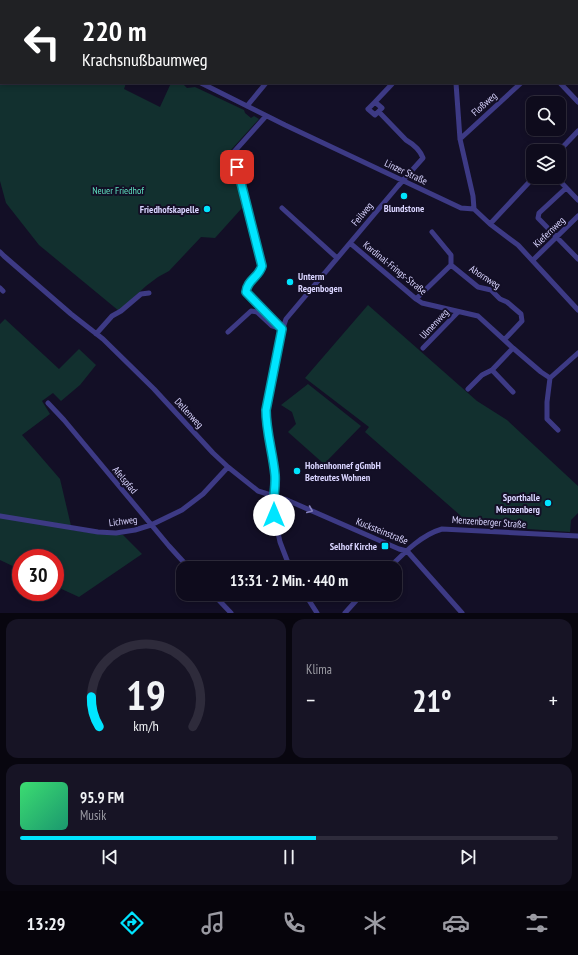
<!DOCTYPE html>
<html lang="de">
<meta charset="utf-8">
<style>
body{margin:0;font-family:"PT Sans Narrow",sans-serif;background:#171425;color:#f1f3f6;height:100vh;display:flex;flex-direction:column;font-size:15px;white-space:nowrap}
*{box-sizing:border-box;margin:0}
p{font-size:13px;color:#9b9ba3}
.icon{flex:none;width:22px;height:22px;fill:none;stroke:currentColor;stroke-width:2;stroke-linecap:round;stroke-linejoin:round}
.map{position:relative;height:613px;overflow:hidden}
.sheet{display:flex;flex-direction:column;gap:6px;padding:6px;background:#08060f;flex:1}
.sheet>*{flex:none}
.guide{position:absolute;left:0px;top:0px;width:578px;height:84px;box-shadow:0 2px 6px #0003,0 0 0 1px #2e2b3b;background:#202124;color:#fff;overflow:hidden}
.buttons{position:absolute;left:526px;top:96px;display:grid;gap:8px}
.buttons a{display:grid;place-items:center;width:40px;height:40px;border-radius:8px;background:#0e0b1c;box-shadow:0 2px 6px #0003,0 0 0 1px #2e2b3b;font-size:20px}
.speed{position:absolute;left:12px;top:549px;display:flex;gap:8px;font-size:20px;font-weight:700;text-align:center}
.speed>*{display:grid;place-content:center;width:52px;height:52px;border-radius:50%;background:#0e0b1c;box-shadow:0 2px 6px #0003,0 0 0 1px #2e2b3b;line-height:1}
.speed .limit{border:6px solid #d22;background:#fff;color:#111}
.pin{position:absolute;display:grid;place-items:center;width:34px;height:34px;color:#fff;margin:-17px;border-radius:8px;box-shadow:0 2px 6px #0006}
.me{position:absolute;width:44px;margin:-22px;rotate:0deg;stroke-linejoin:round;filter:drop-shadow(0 0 3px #0008)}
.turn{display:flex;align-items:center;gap:14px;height:84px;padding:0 16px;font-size:18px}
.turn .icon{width:52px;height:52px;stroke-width:2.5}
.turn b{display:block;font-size:28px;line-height:34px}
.big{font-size:30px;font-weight:600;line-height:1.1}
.sheet .widget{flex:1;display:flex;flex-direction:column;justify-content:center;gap:6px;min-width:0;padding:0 14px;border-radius:12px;background:#171425}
.sheet .dial{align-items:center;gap:0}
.dial svg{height:104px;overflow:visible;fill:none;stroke:#2e2b3b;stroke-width:7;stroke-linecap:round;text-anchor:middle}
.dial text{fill:#f1f3f6;stroke:none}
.song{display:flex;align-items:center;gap:12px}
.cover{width:48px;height:48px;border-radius:6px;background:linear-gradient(135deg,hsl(140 70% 55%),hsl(160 70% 35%))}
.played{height:4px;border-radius:2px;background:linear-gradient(90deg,#00e5ff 55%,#2e2b3b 55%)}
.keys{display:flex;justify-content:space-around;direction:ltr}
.heat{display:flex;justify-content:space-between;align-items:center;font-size:22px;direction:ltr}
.sheet .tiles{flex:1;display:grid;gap:6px;grid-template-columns:1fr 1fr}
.widget:last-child{grid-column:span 2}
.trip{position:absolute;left:176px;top:561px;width:226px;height:40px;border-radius:12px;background:#0e0b1c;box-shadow:0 2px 6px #0003,0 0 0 1px #2e2b3b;font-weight:600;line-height:40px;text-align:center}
.tabs{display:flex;height:64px;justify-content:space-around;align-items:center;background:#06040b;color:#9b9ba3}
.tabs .icon{width:28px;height:28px}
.tabs .current{color:#00e5ff}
.tabs b{font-size:18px;color:#f1f3f6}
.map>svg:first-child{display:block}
.green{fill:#12302f}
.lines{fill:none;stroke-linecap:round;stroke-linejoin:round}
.street{stroke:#3d3a85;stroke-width:5}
.oneway{stroke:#837fbc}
.route-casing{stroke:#0095a6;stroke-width:10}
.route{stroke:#00e5ff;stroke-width:7}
.poi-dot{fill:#00e5ff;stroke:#130f26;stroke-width:1.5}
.labels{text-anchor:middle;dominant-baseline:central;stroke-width:4;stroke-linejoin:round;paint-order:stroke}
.street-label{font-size:10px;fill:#d9d4ff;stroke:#130f26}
.park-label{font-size:10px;fill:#5fe0c0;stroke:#130f26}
.poi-label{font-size:10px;font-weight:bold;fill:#d9d4ff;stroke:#130f26;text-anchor:end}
</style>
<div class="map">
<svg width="578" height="613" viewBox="0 0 578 613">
<rect width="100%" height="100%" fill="#130f26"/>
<path class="green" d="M 0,0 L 16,1 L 1,1 L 1,83 L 126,83 L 124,89 L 160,107 L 171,83 L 182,83 L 187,88 L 195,87 L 244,110 L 245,113 L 251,118 L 254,116 L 259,119 L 230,151 L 242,208 L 215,238 L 201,237 L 169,271 L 158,277 L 146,286 L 119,311 L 39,245 L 6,203 L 0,181 Z
M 368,305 L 477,401 L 507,420 L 578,486 L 578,513 L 571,520 L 570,532 L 461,524 L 461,516 L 365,432 L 369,427 L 305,378 Z
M 5,319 L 59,369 L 79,349 L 96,365 L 80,385 L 61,401 L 53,393 L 42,401 L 50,414 L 22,435 L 60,479 L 72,530 L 98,534 L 123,535 L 142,554 L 79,597 L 55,586 L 55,558 L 21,558 L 21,570 L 0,560 L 0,324 Z
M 308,384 L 361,426 L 324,464 L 288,432 L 296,424 L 292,412 L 281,405 Z"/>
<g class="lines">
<path class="street" d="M 24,0 L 26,1
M 413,0 L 414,1
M 444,0 L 444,1
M 259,1 L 260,0
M 347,1 L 348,0
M 201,83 L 285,125 L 461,208 L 474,209 L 490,224 L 518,245 L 578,310
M 456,83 L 460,139 L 473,196 L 474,209
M 560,83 L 578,102
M 375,102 L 382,108 L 375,115 L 368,109 Z
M 375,102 L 392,84
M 247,106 L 266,83
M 266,116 L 233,153 L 262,266 C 259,277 247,280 245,292 L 282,329
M 460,139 L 521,83
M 559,151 L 578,131
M 556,177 L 578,200
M 566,188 L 539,213 L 538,218 L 578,259
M 282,208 L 337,258
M 490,224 L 534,177
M 432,232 L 451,255 L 451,265
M 350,243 L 416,299 L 422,303 L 478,316 L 513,348 L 541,372 L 550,378 L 578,353
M 0,252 L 4,256 L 71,314 L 103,339 L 154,389 L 213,453 L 228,467 L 258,491 L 287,500 L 399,549 L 407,551 L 462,613
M 533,260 L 578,216
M 0,288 L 3,291
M 416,299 L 451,265 L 478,287 L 491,290 L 500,299 L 507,302 L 521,314 L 522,321 L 505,339
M 228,332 L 251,311 L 257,312 L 272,326 L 281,329
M 96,334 L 112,316 L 121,311 L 141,294 L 149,293
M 423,348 L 458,312
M 492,370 L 513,392
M 550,378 L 547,402 L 547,419 L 558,430
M 468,389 L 482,375 L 492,370 L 513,348
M 48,403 L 64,420 L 169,546 L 189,568
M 0,516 L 98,532 L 116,533 L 135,530 L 151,525 L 182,510 L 203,494 L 228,467
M 290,568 L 280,542 L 272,505 L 275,487 L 275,475 L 266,423 L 266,410 L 269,392 L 279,340 L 286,319 L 398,186 L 423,158 C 420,150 413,144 406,140 L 379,112
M 389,568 C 404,553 421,535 442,529 L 578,536
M 213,594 L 231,613
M 305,594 L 317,613
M 345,613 L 362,594"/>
</g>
<defs><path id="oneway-chevron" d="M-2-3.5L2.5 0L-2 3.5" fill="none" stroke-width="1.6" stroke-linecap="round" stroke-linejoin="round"/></defs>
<use class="oneway" href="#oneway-chevron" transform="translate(310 510) rotate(23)"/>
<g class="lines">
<g class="route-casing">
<path id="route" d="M 237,167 L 262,266 C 259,277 247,280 246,292 L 282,329 L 266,410 C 266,432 273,453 275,475 C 276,489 272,501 274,515"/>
</g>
<use href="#route" class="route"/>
</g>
<g class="poi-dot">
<circle cx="404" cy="196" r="4"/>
<circle cx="207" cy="209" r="4"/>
<circle cx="290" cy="282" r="4"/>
<circle cx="297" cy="471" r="4"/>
<circle cx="548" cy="503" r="4"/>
<rect x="381" y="542" width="8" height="8" rx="2"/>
</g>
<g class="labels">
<g class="street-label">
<text transform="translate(484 104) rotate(-42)">Floßweg</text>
<text transform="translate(406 172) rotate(25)">Linzer Straße</text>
<text transform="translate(362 214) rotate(-50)">Feilweg</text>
<text transform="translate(549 232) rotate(-44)">Kiefernweg</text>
<text transform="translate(395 268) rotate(39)">Kardinal-Frings-Straße</text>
<text transform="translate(485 277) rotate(33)">Ahornweg</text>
<text transform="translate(434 324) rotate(-47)">Ulmenweg</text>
<text transform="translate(189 413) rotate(47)">Dellenweg</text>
<text transform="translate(125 480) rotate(50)">Afelspfad</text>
<text transform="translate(123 521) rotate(-7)">Lichweg</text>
<text transform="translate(489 522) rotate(4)">Menzenberger Straße</text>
<text transform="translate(382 531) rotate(22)">Kucksteinstraße</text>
</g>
<g class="park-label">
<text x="118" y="190">Neuer Friedhof</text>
</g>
<g class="poi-label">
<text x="404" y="208" text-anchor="middle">Blundstone</text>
<text x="199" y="209">Friedhofskapelle</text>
<text x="298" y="276" text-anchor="start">Unterm<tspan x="298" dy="12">Regenbogen</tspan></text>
<text x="305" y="465" text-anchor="start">Hohenhonnef gGmbH<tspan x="305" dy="12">Betreutes Wohnen</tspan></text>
<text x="540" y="497">Sporthalle<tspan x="540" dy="12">Menzenberg</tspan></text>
<text x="377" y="546">Selhof Kirche</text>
</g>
</g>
</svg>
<div class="buttons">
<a><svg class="icon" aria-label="search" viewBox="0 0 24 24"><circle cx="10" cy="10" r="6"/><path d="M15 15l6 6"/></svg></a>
<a><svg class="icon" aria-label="layers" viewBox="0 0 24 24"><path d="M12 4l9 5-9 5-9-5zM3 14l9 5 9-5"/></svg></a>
</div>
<div class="speed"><div class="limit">30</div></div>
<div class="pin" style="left:237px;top:167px;background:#d93025"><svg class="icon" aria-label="arrive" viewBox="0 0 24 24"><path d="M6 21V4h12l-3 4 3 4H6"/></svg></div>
<svg class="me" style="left:274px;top:515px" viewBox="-20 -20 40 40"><circle r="19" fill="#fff"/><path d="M0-13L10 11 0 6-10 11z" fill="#00e5ff"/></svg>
<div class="trip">13:31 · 2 Min. · 440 m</div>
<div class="guide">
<div class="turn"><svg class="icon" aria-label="left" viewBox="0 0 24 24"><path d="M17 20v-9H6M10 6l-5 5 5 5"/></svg><div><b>220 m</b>Krachsnußbaumweg</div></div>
</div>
</div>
<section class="sheet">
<div class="tiles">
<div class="widget dial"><svg viewBox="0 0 100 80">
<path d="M14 69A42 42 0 1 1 86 69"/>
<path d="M14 69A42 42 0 0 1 8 46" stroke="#00e5ff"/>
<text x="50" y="56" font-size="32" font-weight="700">19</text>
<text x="50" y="72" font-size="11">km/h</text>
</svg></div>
<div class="widget"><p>Klima</p>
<div class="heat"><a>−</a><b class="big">21°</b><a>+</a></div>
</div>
<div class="widget">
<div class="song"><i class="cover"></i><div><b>95.9 FM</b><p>Musik</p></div></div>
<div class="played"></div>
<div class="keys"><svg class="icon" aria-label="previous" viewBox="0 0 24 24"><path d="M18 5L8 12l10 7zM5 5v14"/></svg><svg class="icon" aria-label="pause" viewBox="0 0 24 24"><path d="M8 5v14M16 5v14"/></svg><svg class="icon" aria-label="next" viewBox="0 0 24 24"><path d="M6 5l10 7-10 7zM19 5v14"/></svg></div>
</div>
</div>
</section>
<nav class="tabs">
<b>13:29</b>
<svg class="icon current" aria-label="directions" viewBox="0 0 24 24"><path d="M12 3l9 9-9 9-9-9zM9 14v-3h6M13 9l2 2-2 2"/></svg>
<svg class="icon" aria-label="music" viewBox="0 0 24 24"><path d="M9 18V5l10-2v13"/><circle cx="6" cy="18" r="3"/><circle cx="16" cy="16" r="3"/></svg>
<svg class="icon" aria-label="phone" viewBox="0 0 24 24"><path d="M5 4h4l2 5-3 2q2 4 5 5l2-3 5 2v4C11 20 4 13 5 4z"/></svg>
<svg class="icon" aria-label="climate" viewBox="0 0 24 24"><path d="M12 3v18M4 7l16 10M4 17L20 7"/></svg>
<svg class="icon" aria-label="car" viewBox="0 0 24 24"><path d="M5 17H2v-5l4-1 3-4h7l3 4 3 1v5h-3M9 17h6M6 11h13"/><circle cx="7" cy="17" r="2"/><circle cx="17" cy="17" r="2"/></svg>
<svg class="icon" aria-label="filters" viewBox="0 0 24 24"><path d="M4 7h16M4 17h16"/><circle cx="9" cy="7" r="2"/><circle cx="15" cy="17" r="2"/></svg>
</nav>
